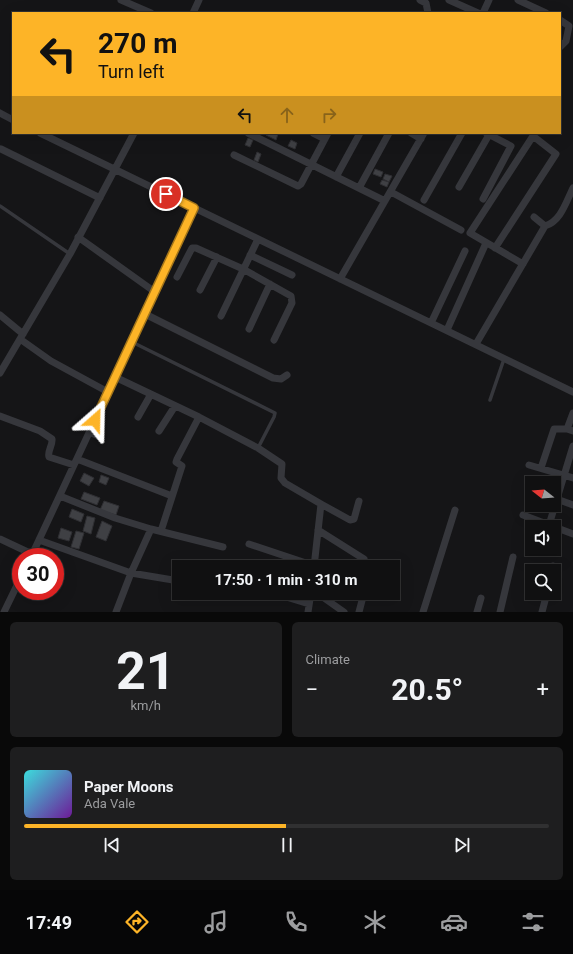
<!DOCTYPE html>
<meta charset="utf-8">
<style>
body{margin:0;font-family:Roboto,sans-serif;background:#1e1e1f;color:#f1f3f6;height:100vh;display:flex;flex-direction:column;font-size:15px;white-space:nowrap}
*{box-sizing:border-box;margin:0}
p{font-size:13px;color:#9c9d9f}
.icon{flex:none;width:22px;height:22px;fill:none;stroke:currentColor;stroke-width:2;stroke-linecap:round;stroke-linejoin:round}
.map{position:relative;height:612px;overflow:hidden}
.panel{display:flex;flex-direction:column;gap:10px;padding:10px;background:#090909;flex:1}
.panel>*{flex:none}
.top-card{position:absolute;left:12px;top:12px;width:549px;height:122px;border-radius:0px;box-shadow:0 4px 16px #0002,0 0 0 1px #303031;background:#fdb427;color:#111;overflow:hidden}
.needle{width:26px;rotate:287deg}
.buttons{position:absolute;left:525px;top:476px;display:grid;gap:8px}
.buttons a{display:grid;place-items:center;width:36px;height:36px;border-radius:0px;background:#101011;box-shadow:0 4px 16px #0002,0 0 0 1px #303031;font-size:20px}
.speed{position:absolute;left:12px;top:548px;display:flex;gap:8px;font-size:20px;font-weight:700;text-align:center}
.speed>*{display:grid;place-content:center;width:52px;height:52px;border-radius:50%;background:#101011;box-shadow:0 4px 16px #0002,0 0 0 1px #303031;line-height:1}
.speed .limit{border:6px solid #d22;background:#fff;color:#111}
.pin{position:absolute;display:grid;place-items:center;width:34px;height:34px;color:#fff;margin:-17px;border:2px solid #fff;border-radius:50%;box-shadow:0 1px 4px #0007}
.me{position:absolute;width:44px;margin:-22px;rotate:25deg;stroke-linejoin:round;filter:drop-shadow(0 0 3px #0008)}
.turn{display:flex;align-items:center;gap:14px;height:84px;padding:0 20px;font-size:18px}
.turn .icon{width:52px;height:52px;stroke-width:2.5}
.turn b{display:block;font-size:28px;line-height:34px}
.lanes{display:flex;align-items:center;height:38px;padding:0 20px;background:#0003;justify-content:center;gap:20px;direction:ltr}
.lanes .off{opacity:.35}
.big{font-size:30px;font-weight:700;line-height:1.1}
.panel .card{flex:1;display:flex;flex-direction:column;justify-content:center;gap:6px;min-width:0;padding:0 14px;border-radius:6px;background:#1e1e1f}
.panel .dial{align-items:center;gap:0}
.dial b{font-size:52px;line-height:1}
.song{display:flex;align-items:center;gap:12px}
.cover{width:48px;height:48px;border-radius:6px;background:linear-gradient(135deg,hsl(180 70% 55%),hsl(280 70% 35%))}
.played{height:4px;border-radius:2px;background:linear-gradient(90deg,#fdb427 50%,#303031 50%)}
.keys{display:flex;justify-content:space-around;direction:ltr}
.heat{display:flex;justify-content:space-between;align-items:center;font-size:22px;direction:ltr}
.panel .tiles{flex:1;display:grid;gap:10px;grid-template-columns:1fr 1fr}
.card:last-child{grid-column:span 2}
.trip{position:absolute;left:172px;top:560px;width:228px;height:40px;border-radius:0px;background:#101011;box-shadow:0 4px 16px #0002,0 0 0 1px #303031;font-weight:700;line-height:40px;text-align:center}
.tabs{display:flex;height:64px;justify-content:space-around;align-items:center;background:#060607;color:#9c9d9f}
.tabs .icon{width:28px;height:28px}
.tabs .selected{color:#fdb427}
.tabs b{font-size:18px;color:#f1f3f6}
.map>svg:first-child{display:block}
.building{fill:#3f4044;stroke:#2f2f33}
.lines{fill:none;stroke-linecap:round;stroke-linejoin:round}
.service{stroke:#36373c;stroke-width:3.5}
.minor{stroke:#36373c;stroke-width:7}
.route-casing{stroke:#a47519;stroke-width:10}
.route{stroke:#fdb427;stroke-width:7}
</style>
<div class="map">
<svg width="573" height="612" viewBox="0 0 573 612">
<rect width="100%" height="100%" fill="#151517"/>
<path class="building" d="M 267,133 L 278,133 L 278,134 L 276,140 L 266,135 Z
M 248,138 L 253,140 L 250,147 L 245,145 Z
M 291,140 L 297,143 L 295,149 L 288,146 Z
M 257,152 L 261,154 L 258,162 L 254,160 Z
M 375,169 L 383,172 L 381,177 L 373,174 Z
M 385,174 L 392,176 L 389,182 L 383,179 Z
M 382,180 L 389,182 L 387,187 L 380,184 Z
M 84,473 L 94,478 L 89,486 L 80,481 Z
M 101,475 L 109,478 L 106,485 L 99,482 Z
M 84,492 L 100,498 L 97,505 L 81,499 Z
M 104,501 L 119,506 L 116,515 L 100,510 Z
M 72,509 L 84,514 L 81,522 L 69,517 Z
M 87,516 L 95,518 L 91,534 L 83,531 Z
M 102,521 L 112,526 L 106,541 L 96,537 Z
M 61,528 L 72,532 L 69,541 L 58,538 Z
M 76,531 L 84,533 L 79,549 L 71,547 Z"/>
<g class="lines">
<path class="service" d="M 0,206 L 70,254
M 132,342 L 275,413 L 274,417 L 258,448
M 490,400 L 504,359
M 89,434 L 101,439"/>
<path class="minor" d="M 121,0 L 151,13
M 420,0 L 426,3 L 428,13
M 449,0 L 478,13
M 518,0 L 546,13
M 193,13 L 199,0
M 483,13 L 489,0
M 560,20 L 569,26 L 566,41 L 560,47
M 0,113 L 13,120
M 40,133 L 573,392
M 248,133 L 385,201
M 313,133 L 325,139
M 411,133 L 421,139
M 1,149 L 100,198
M 234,155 L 298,186 L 301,184 L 328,133
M 336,177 L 360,133
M 459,187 L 490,133
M 359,188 L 389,133
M 391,192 L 461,230
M 483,199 L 511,146 L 486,133
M 424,200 L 462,133
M 534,217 L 545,226
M 78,237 L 155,292
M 495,248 L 556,154 L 533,136 L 470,233 L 523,264
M 250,255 L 292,275
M 177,277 L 192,248 L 196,248 L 243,269 L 291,296 L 292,303 L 274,340
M 340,279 L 424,133
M 200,290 L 217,257
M 145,314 L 273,378 L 281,379 L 287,375
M 0,315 L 23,334
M 221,316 L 258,239
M 431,323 L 465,251
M 249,329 L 270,284
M 447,330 L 486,243
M 20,339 L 51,361 L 108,392
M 476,344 L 545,226 C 561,221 566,202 573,188
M 0,373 L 70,254 L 134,133
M 115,377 L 199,417 L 258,448 L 282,464 L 281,478 L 285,483 L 321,504 L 314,567
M 0,416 L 40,431 L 52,439 C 53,445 47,451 49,457 L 74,465
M 138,417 L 151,394
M 567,429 L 573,413
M 159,431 L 175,406
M 77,459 L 172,496
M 529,465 L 573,478
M 541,468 L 554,429 L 567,429 L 573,431
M 528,489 L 532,491
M 60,496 L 115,518 L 151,529
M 554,498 L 573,505
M 321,504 L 350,520 L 354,519 L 359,501
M 523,515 L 573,534
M 549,525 L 573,446
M 318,530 L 364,559
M 161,531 L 182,466 L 176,462 L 177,459 L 199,417
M 0,539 L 32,554
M 39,540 L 131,573 L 116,612
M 249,544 L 315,566
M 31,557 L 194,208
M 552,571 L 553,566
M 179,581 L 131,573 L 151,529 L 223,547
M 317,593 L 344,612
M 283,596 L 309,604
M 4,612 L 21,577
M 308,612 L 311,593
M 359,612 L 364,593
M 423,612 L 455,510
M 477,612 L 481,598
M 500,612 L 513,557
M 542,612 L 547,593"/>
</g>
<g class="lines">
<g class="route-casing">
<path id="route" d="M 95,420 L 194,208 L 166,194"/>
</g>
<use href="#route" class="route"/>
</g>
</svg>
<div class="buttons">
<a><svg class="needle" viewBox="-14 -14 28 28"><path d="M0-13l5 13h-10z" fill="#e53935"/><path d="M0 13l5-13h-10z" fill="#9c9d9f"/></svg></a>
<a><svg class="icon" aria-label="sound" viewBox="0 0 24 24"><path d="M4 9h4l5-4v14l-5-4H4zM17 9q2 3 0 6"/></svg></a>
<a><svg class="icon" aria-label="search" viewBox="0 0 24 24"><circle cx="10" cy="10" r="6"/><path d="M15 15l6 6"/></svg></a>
</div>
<div class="speed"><div class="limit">30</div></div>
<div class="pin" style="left:166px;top:194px;background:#d93025"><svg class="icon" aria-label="arrive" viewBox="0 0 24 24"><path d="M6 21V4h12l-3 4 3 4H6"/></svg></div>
<svg class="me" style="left:95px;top:420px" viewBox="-20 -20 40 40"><path d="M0-17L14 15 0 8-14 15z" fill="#fdb427" stroke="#fff" stroke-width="4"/></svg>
<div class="trip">17:50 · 1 min · 310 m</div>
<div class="top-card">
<div class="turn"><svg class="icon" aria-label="left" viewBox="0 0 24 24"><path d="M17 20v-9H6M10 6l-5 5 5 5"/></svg><div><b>270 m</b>Turn left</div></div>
<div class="lanes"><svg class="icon" aria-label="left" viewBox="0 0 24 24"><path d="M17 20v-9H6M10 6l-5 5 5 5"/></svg><svg class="icon off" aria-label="ahead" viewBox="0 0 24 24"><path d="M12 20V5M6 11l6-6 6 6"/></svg><svg class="icon off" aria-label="right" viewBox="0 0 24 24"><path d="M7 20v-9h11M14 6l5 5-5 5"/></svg></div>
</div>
</div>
<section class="panel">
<div class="tiles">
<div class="card dial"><b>21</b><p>km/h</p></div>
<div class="card"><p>Climate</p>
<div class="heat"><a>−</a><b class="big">20.5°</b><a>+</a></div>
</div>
<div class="card">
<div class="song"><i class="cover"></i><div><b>Paper Moons</b><p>Ada Vale</p></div></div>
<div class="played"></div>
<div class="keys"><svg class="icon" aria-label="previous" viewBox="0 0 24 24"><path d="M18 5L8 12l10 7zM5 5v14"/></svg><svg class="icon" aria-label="pause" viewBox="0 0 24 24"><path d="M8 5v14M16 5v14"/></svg><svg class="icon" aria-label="next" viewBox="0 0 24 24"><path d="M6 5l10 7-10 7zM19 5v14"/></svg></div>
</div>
</div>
</section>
<nav class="tabs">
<b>17:49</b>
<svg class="icon selected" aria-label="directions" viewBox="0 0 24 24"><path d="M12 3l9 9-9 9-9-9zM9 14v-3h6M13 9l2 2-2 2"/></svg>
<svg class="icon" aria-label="music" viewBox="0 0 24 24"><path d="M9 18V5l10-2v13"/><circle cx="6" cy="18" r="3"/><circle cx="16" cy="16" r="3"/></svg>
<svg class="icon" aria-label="phone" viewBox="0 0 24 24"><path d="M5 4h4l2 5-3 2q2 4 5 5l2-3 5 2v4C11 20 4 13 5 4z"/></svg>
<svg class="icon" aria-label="climate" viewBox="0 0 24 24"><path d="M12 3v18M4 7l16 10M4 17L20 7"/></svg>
<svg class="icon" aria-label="car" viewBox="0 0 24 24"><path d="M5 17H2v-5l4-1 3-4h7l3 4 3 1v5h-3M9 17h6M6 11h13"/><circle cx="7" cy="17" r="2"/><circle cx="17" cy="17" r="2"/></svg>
<svg class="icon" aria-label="filters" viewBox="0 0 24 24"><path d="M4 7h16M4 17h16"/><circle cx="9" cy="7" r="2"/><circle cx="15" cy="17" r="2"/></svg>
</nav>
